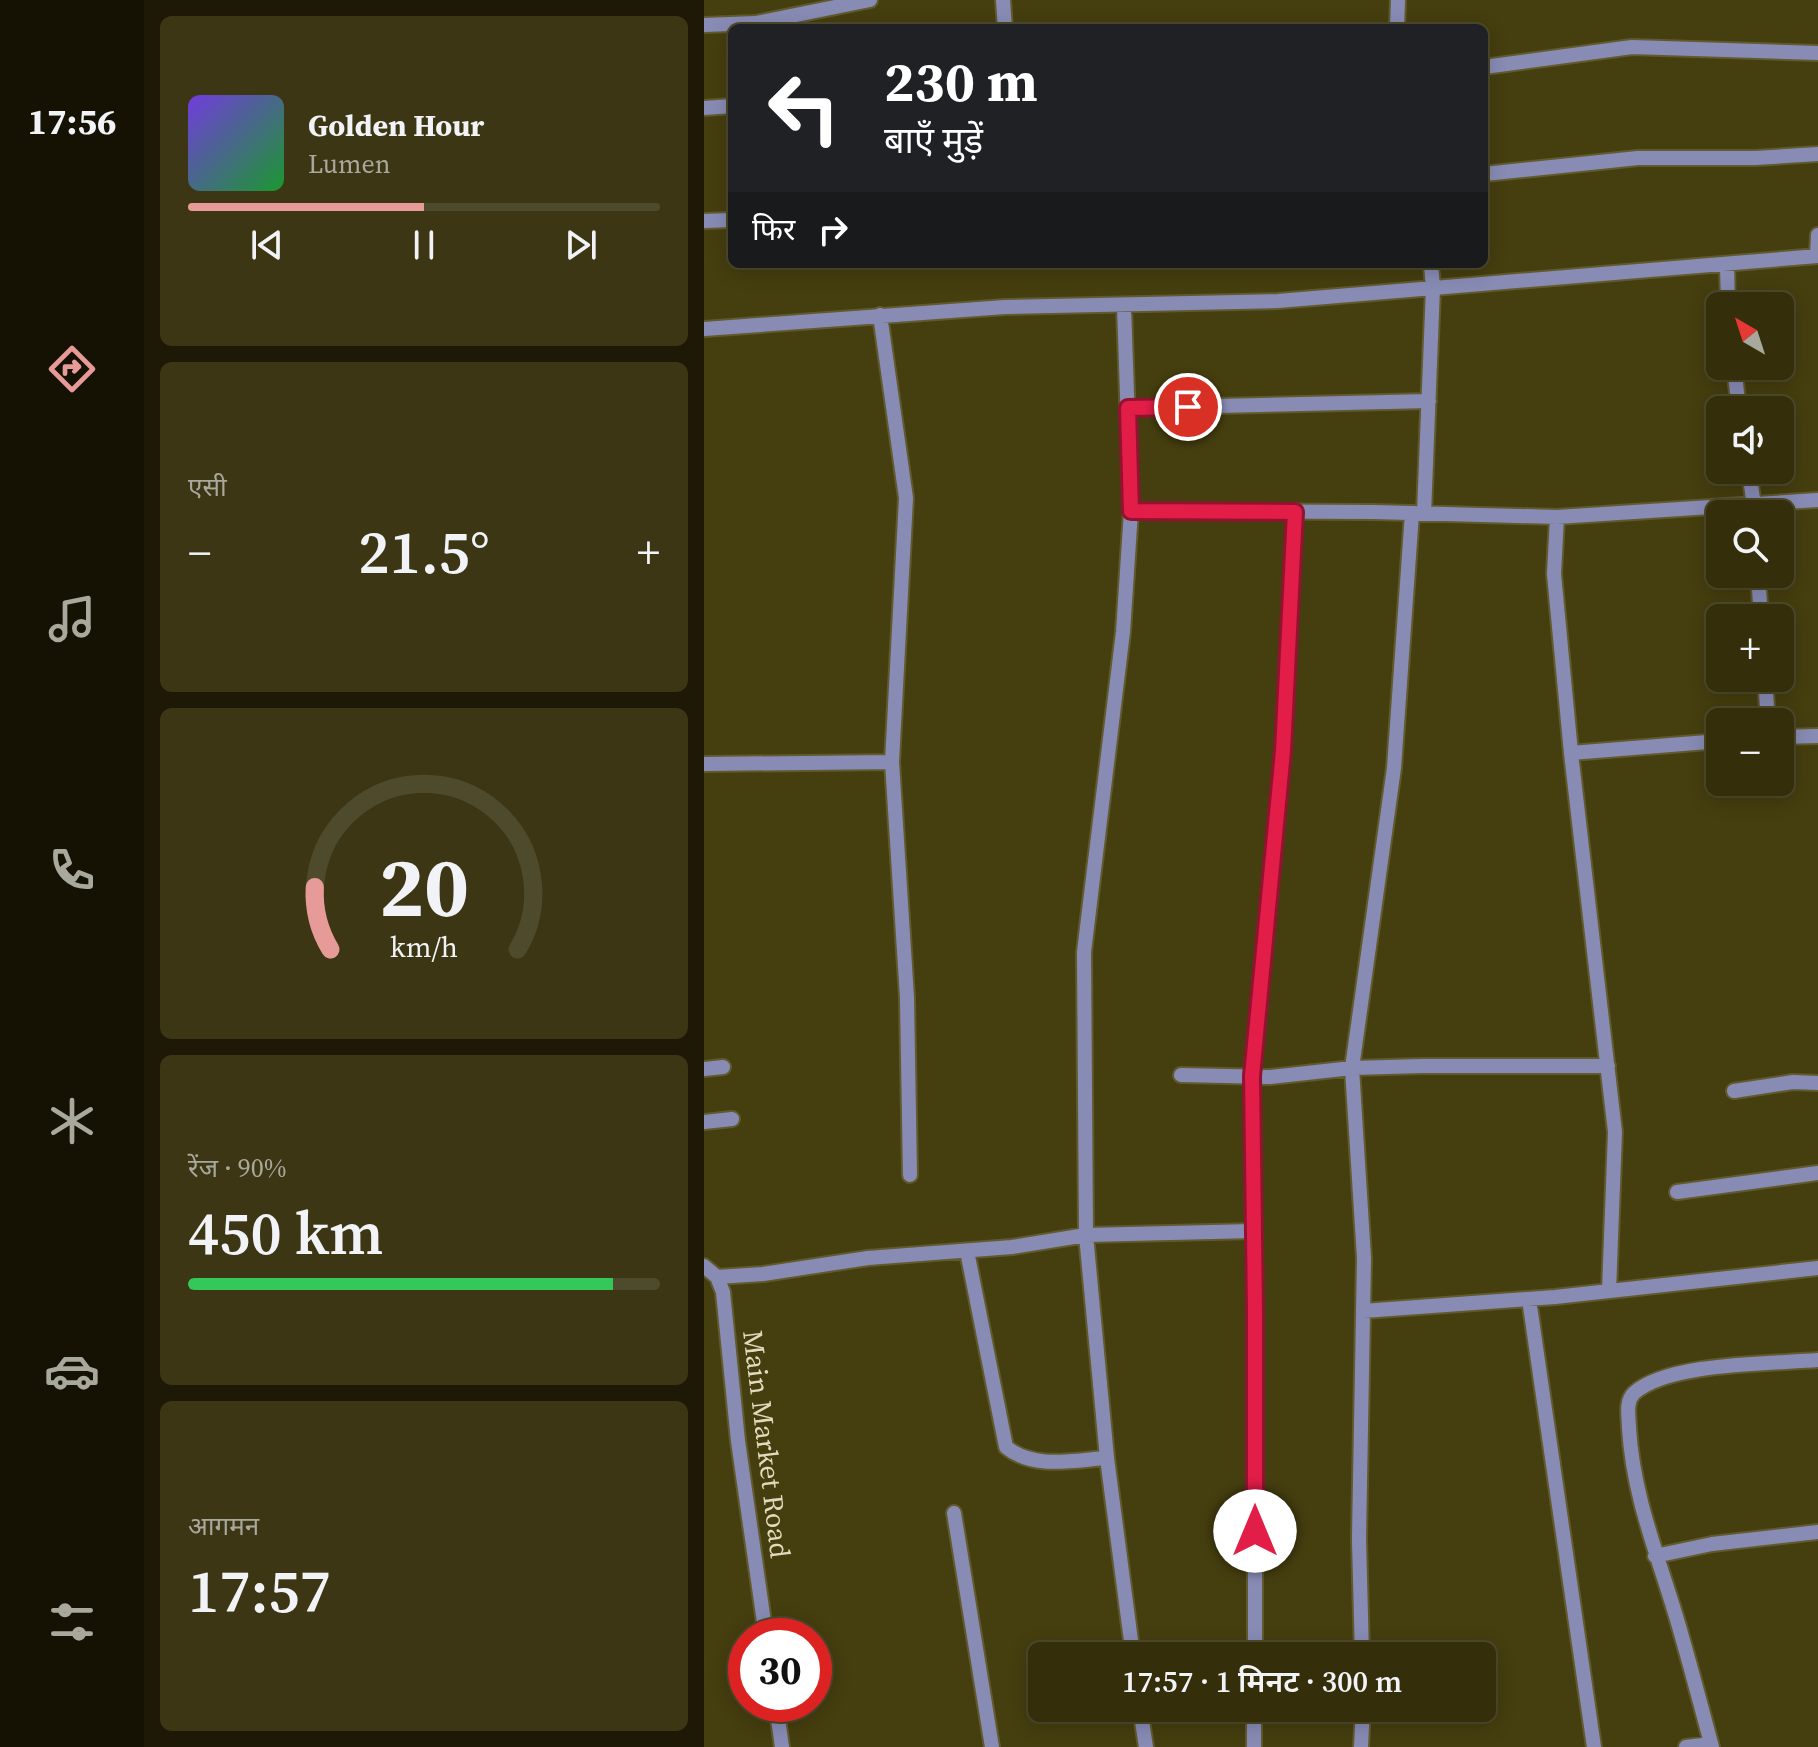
<!DOCTYPE html>
<html lang="hi">
<meta charset="utf-8">
<style>
body{margin:0;font-family:"Source Serif 4","Noto Sans Devanagari",serif;background:#3c3614;color:#f1f3f6;height:100vh;display:flex;flex-direction:column;font-size:30px;white-space:nowrap}
*{box-sizing:border-box;margin:0}
p{font-size:26px;color:#a9a89d}
.icon{flex:none;width:44px;height:44px;fill:none;stroke:currentColor;stroke-width:2;stroke-linecap:round;stroke-linejoin:round}
.map{position:relative;flex:1;overflow:hidden}
.details{display:flex;flex-direction:column;gap:16px;padding:16px;background:#1d1906;width:560px}
.details>*{flex:none}
.top-card{position:absolute;left:24px;top:24px;width:760px;height:244px;border-radius:12px;box-shadow:0 4px 20px #0003,0 0 0 2px #4e4a2c;background:#202124;color:#fff;overflow:hidden}
.needle{width:52px;rotate:321deg}
.tools{position:absolute;left:1002px;top:292px;display:grid;gap:16px}
.tools a{display:grid;place-items:center;width:88px;height:88px;border-radius:12px;background:#342e0b;box-shadow:0 4px 20px #0003,0 0 0 2px #4e4a2c;font-size:40px}
.speed{position:absolute;left:24px;top:1618px;display:flex;gap:16px;font-size:40px;font-weight:700;text-align:center}
.speed>*{display:grid;place-content:center;width:104px;height:104px;border-radius:50%;background:#342e0b;box-shadow:0 4px 20px #0003,0 0 0 2px #4e4a2c;line-height:1}
.speed .limit{border:12px solid #d22;background:#fff;color:#111}
.pin{position:absolute;display:grid;place-items:center;width:68px;height:68px;color:#fff;margin:-34px;border:4px solid #fff;border-radius:50%;box-shadow:0 2px 8px #0007}
.me{position:absolute;width:88px;margin:-44px;rotate:0deg;stroke-linejoin:round;filter:drop-shadow(0 0 6px #0008)}
.turn{display:flex;align-items:center;gap:28px;height:168px;padding:0 24px;font-size:36px}
.turn .icon{width:104px;height:104px;stroke-width:2.5}
.turn b{display:block;font-size:56px;line-height:68px}
.then{display:flex;align-items:center;height:76px;padding:0 24px;background:#0003;gap:16px;font-size:30px}
.big{font-size:60px;font-weight:600;line-height:1.1}
.details .widget{flex:1;display:flex;flex-direction:column;justify-content:center;gap:12px;min-width:0;padding:0 28px;border-radius:12px;background:#3c3614}
.details .dial{align-items:center;gap:0}
.dial svg{height:208px;overflow:visible;fill:none;stroke:#4e4a2c;stroke-width:7;stroke-linecap:round;text-anchor:middle}
.dial text{fill:#f1f3f6;stroke:none}
.song{display:flex;align-items:center;gap:24px}
.cover{width:96px;height:96px;border-radius:12px;background:linear-gradient(135deg,hsl(260 70% 55%),hsl(130 70% 35%))}
.played{height:8px;border-radius:4px;background:linear-gradient(90deg,#e69b98 50%,#4e4a2c 50%)}
.keys{display:flex;justify-content:space-around;direction:ltr}
.heat{display:flex;justify-content:space-between;align-items:center;font-size:44px;direction:ltr}
.charge{height:12px;border-radius:6px;background:linear-gradient(90deg,#34c759 90%,#4e4a2c 0)}
.trip{position:absolute;left:324px;top:1642px;width:468px;height:80px;border-radius:12px;background:#342e0b;box-shadow:0 4px 20px #0003,0 0 0 2px #4e4a2c;font-weight:600;line-height:80px;text-align:center}
main{display:flex;flex:1;min-height:0}
.tabs{display:flex;flex-direction:column;width:144px;justify-content:space-around;align-items:center;background:#151204;color:#a9a89d}
.tabs .icon{width:56px;height:56px}
.tabs .active{color:#e69b98}
.tabs b{font-size:36px;color:#f1f3f6}
.map>svg:first-child{display:block}
.lines{fill:none;stroke-linecap:round;stroke-linejoin:round}
.minor-casing{stroke:#615a2e;stroke-width:18}
.minor{stroke:#888cb5;stroke-width:14}
.route-casing{stroke:#92132f;stroke-width:20}
.route{stroke:#e11d48;stroke-width:14}
.labels{text-anchor:middle;dominant-baseline:central;stroke-width:8;stroke-linejoin:round;paint-order:stroke}
.street-label{font-size:28px;fill:#e0dbbd;stroke:#453e0f}
</style>
<main>
<nav class="tabs">
<b>17:56</b>
<svg class="icon active" aria-label="directions" viewBox="0 0 24 24"><path d="M12 3l9 9-9 9-9-9zM9 14v-3h6M13 9l2 2-2 2"/></svg>
<svg class="icon" aria-label="music" viewBox="0 0 24 24"><path d="M9 18V5l10-2v13"/><circle cx="6" cy="18" r="3"/><circle cx="16" cy="16" r="3"/></svg>
<svg class="icon" aria-label="phone" viewBox="0 0 24 24"><path d="M5 4h4l2 5-3 2q2 4 5 5l2-3 5 2v4C11 20 4 13 5 4z"/></svg>
<svg class="icon" aria-label="climate" viewBox="0 0 24 24"><path d="M12 3v18M4 7l16 10M4 17L20 7"/></svg>
<svg class="icon" aria-label="car" viewBox="0 0 24 24"><path d="M5 17H2v-5l4-1 3-4h7l3 4 3 1v5h-3M9 17h6M6 11h13"/><circle cx="7" cy="17" r="2"/><circle cx="17" cy="17" r="2"/></svg>
<svg class="icon" aria-label="filters" viewBox="0 0 24 24"><path d="M4 7h16M4 17h16"/><circle cx="9" cy="7" r="2"/><circle cx="15" cy="17" r="2"/></svg>
</nav>
<section class="details">
<div class="widget">
<div class="song"><i class="cover"></i><div><b>Golden Hour</b><p>Lumen</p></div></div>
<div class="played"></div>
<div class="keys"><svg class="icon" aria-label="previous" viewBox="0 0 24 24"><path d="M18 5L8 12l10 7zM5 5v14"/></svg><svg class="icon" aria-label="pause" viewBox="0 0 24 24"><path d="M8 5v14M16 5v14"/></svg><svg class="icon" aria-label="next" viewBox="0 0 24 24"><path d="M6 5l10 7-10 7zM19 5v14"/></svg></div>
</div>
<div class="widget"><p>एसी</p>
<div class="heat"><a>−</a><b class="big">21.5°</b><a>+</a></div>
</div>
<div class="widget dial"><svg viewBox="0 0 100 80">
<path d="M14 69A42 42 0 1 1 86 69"/>
<path d="M14 69A42 42 0 0 1 8 45" stroke="#e69b98"/>
<text x="50" y="56" font-size="32" font-weight="700">20</text>
<text x="50" y="72" font-size="11">km/h</text>
</svg></div>
<div class="widget"><p>रेंज · 90%</p><b class="big">450 km</b><div class="charge"></div></div>
<div class="widget"><p>आगमन</p><b class="big">17:57</b></div>
</section>
<div class="map">
<svg width="1114" height="1747" viewBox="0 0 1114 1747">
<rect width="100%" height="100%" fill="#453e0f"/>
<g class="lines">
<g class="minor-casing">
<path id="minor" d="M 299,0 L 301,28
M 0,25 L 52,23 L 166,0
M 693,28 L 694,0
M 780,67 L 928,47 L 1114,53
M 0,108 L 28,106
M 780,174 L 934,158 L 1051,158 L 1114,154
M 0,221 L 28,220
M 1113,256 L 1114,235
M 1023,264 L 1024,306
M 420,306 L 427,511 L 419,632 L 380,952 L 382,1235 L 403,1458 L 429,1656
M 176,315 L 202,498 L 188,762 L 203,998 L 206,1175
M 0,329 L 301,307 L 574,301 L 1114,256
M 1030,366 L 1035,410
M 424,408 L 725,401
M 1045,470 L 1051,514
M 427,511 L 670,512 L 853,517 L 1114,500
M 720,513 L 729,288 L 727,264
M 853,517 L 850,574 L 867,753 L 911,1132 L 905,1291
M 1054,574 L 1057,618
M 1061,678 L 1064,722
M 1076,737 L 1114,736
M 867,753 L 1016,741
M 0,764 L 188,762
M 0,1069 L 19,1067
M 477,1075 L 566,1077 L 648,1068 L 718,1066 L 904,1066
M 1030,1091 L 1089,1082 L 1114,1083
M 0,1122 L 28,1119
M 973,1192 L 1114,1173
M 263,1251 L 302,1447 C 330,1470 370,1460 403,1458
M 0,1266 L 13,1277 L 19,1292 L 34,1441 L 62,1636
M 13,1277 L 59,1274 L 164,1258 L 308,1247 L 382,1235 L 550,1231
M 825,1299 L 890,1747
M 659,1311 L 851,1297 L 1114,1268
M 250,1513 L 288,1747
M 951,1556 L 1008,1544 L 1114,1532
M 551,1656 L 551,1312 L 548,1076 L 579,751 L 591,512
M 658,1656 L 655,1539 L 660,1258 L 648,1068 L 690,768 L 708,513
M 72,1704 L 78,1747
M 436,1708 L 442,1747
M 550,1747 L 550,1708
M 657,1747 L 659,1708
M 982,1747 L 1007,1744
M 1008,1747 C 997,1706 986,1664 974,1623 C 955,1558 929,1497 925,1428 C 925,1417 921,1402 930,1393 C 965,1362 1067,1364 1114,1360"/>
</g>
<use href="#minor" class="minor"/>
</g>
<g class="lines">
<g class="route-casing">
<path id="route" d="M 484,407 L 424,408 L 427,511 L 591,512 L 579,751 L 548,1076 L 551,1312 L 551,1531"/>
</g>
<use href="#route" class="route"/>
</g>
<g class="labels">
<g class="street-label">
<text transform="translate(63 1444) rotate(83)">Main Market Road</text>
</g>
</g>
</svg>
<div class="tools">
<a><svg class="needle" viewBox="-14 -14 28 28"><path d="M0-13l5 13h-10z" fill="#e53935"/><path d="M0 13l5-13h-10z" fill="#a9a89d"/></svg></a>
<a><svg class="icon" aria-label="sound" viewBox="0 0 24 24"><path d="M4 9h4l5-4v14l-5-4H4zM17 9q2 3 0 6"/></svg></a>
<a><svg class="icon" aria-label="search" viewBox="0 0 24 24"><circle cx="10" cy="10" r="6"/><path d="M15 15l6 6"/></svg></a>
<a>+</a>
<a>−</a>
</div>
<div class="speed"><div class="limit">30</div></div>
<div class="pin" style="left:484px;top:407px;background:#d93025"><svg class="icon" aria-label="arrive" viewBox="0 0 24 24"><path d="M6 21V4h12l-3 4 3 4H6"/></svg></div>
<svg class="me" style="left:551px;top:1531px" viewBox="-20 -20 40 40"><circle r="19" fill="#fff"/><path d="M0-13L10 11 0 6-10 11z" fill="#e11d48"/></svg>
<div class="trip">17:57 · 1 मिनट · 300 m</div>
<div class="top-card">
<div class="turn"><svg class="icon" aria-label="left" viewBox="0 0 24 24"><path d="M17 20v-9H6M10 6l-5 5 5 5"/></svg><div><b>230 m</b>बाएँ मुड़ें</div></div>
<div class="then">फिर<svg class="icon" aria-label="right" viewBox="0 0 24 24"><path d="M7 20v-9h11M14 6l5 5-5 5"/></svg></div>
</div>
</div>
</main>
